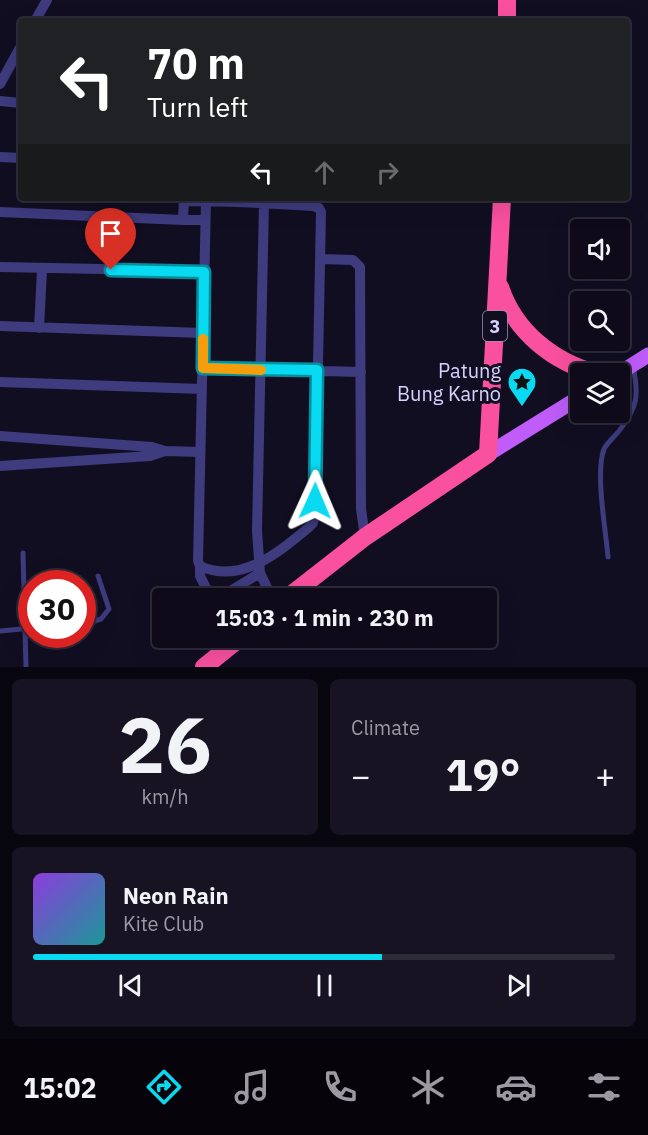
<!DOCTYPE html>
<meta charset="utf-8">
<style>
body{margin:0;font-family:"IBM Plex Sans",sans-serif;background:#171323;color:#f1f3f6;height:100vh;display:flex;flex-direction:column;font-size:22px;white-space:nowrap}
*{box-sizing:border-box;margin:0}
p{font-size:20px;color:#9b9aa2}
.icon{flex:none;width:33px;height:33px;fill:none;stroke:currentColor;stroke-width:2;stroke-linecap:round;stroke-linejoin:round}
.map{position:relative;height:667px;overflow:hidden}
.panel{display:flex;flex-direction:column;gap:12px;padding:12px;background:#08060e;flex:1}
.panel>*{flex:none}
.guide{position:absolute;left:18px;top:18px;width:612px;height:183px;border-radius:6px;box-shadow:0 6px 24px #0002,0 0 0 2px #2e2b39;background:#202124;color:#fff;overflow:hidden}
.fabs{position:absolute;left:570px;top:219px;display:grid;gap:12px}
.fabs a{display:grid;place-items:center;width:60px;height:60px;border-radius:6px;background:#0e0a1a;box-shadow:0 6px 24px #0002,0 0 0 2px #2e2b39;font-size:30px}
.speed{position:absolute;left:18px;top:570px;display:flex;gap:12px;font-size:30px;font-weight:700;text-align:center}
.speed>*{display:grid;place-content:center;width:78px;height:78px;border-radius:50%;background:#0e0a1a;box-shadow:0 6px 24px #0002,0 0 0 2px #2e2b39;line-height:1}
.speed .limit{border:9px solid #d22;background:#fff;color:#111}
.pin{position:absolute;display:grid;place-items:center;width:51px;height:51px;color:#fff;margin:-62px -26px;border-radius:50% 50% 50% 0;rotate:-45deg;box-shadow:0 0 6px #0007}
.pin .icon{rotate:45deg}
.me{position:absolute;width:66px;margin:-33px;rotate:1deg;stroke-linejoin:round;filter:drop-shadow(0 0 4px #0008)}
.turn{display:flex;align-items:center;gap:21px;height:126px;padding:0 30px;font-size:27px}
.turn .icon{width:78px;height:78px;stroke-width:2.5}
.turn b{display:block;font-size:42px;line-height:51px}
.lanes{display:flex;align-items:center;height:57px;padding:0 30px;background:#0003;justify-content:center;gap:30px;direction:ltr}
.lanes .off{opacity:.35}
.big{font-size:45px;font-weight:700;line-height:1.1}
.panel .card{flex:1;display:flex;flex-direction:column;justify-content:center;gap:9px;min-width:0;padding:0 21px;border-radius:9px;background:#171323}
.panel .dial{align-items:center;gap:0}
.dial b{font-size:78px;line-height:1}
.song{display:flex;align-items:center;gap:18px}
.cover{width:72px;height:72px;border-radius:9px;background:linear-gradient(135deg,hsl(270 70% 55%),hsl(180 70% 35%))}
.played{height:6px;border-radius:3px;background:linear-gradient(90deg,#08daf2 60%,#2e2b39 60%)}
.keys{display:flex;justify-content:space-around;direction:ltr}
.heat{display:flex;justify-content:space-between;align-items:center;font-size:33px;direction:ltr}
.panel .tiles{flex:1;display:grid;gap:12px;grid-template-columns:1fr 1fr}
.card:last-child{grid-column:span 2}
.trip{position:absolute;left:152px;top:588px;width:345px;height:60px;border-radius:6px;background:#0e0a1a;box-shadow:0 6px 24px #0002,0 0 0 2px #2e2b39;font-weight:700;line-height:60px;text-align:center}
.menu{display:flex;height:96px;justify-content:space-around;align-items:center;background:#06040a;color:#9b9aa2}
.menu .icon{width:42px;height:42px}
.menu .active{color:#08daf2}
.menu b{font-size:27px;color:#f1f3f6}
.map>svg:first-child{display:block}
.lines{fill:none;stroke-linecap:round;stroke-linejoin:round}
.lane{stroke:#3e3b7f;stroke-width:5}
.street{stroke:#3e3b7f;stroke-width:10}
.primary{stroke:#bf5cfa;stroke-width:15}
.highway{stroke:#f950a0;stroke-width:18}
.route-casing{stroke:#058e9d;stroke-width:15}
.route{stroke:#08daf2;stroke-width:10}
.slow{stroke:#f59e0b;stroke-width:10}
.labels{text-anchor:middle;dominant-baseline:central;stroke-width:6;stroke-linejoin:round;paint-order:stroke}
.shield{fill:#120e22;stroke:#9b96bb;stroke-width:1.5}
.shield-label{font-size:18px;font-weight:bold;fill:#d6d1fd}
.poi-label{font-size:20px;fill:#d6d1fd;stroke:#120e22;text-anchor:end}
</style>
<div class="map">
<svg width="648" height="667" viewBox="0 0 648 667">
<rect width="100%" height="100%" fill="#120e22"/>
<g class="lines">
<path class="lane" d="M 23,553 L 26,667
M 608,557 C 606,531 595,473 604,449 C 607,443 614,437 619,431 C 638,407 639,395 633,366
M 82,625 L 101,619 L 109,609 L 98,576
M 0,631 L 32,628"/>
<path class="street" d="M 35,21 L 47,0
M 0,84 L 21,46
M 0,101 L 21,103
M 0,157 L 21,158
M 184,201 C 227,201 270,203 313,206 L 319,208 L 321,212 L 315,516 L 313,523 L 308,528 C 279,552 241,585 200,566 L 198,561 L 206,201
M 264,203 L 257,531 L 260,573 L 272,598
M 0,212 L 183,220 L 184,198
M 183,220 L 205,220
M 320,259 L 353,260 L 360,267 L 361,509 L 365,537
M 0,267 L 204,271
M 0,326 L 203,333
M 39,328 L 42,270
M 203,368 L 361,372
M 0,382 L 202,389
M 0,436 L 152,447 L 165,451 L 200,452
M 0,466 L 150,456 L 165,451
M 200,566 L 200,576 L 210,596 L 224,595 L 260,573"/>
<path class="primary" d="M 618,374 L 648,355
M 488,454 L 580,397"/>
<path class="highway" d="M 507,21 L 507,0
M 500,287 C 515,332 553,362 598,374
M 287,598 L 365,537 L 488,454 L 502,198
M 204,667 L 240,638"/>
</g>
<g class="lines">
<g class="route-casing">
<path id="route" d="M 111,270 L 204,272 L 203,368 L 317,370 L 315,501"/>
</g>
<use href="#route" class="route"/>
<path class="slow" d="M 203,339 L 203,368 L 261,370"/>
</g>
<defs>
<g id="sight-pin" transform="scale(1.5)"><path d="M0 17L-7.5 6A9.5 9.5 0 1 1 7.5 6Z" fill="#08daf2" stroke="#120e22"/><path d="M0-6L1.8-2.2L6-1.7L2.9 1.2L3.7 5.4L0 3.3L-3.7 5.4L-2.9 1.2L-6-1.7L-1.8-2.2Z" fill="#111"/></g>
</defs>
<g fill-rule="evenodd">
<use href="#sight-pin" x="522" y="382"/>
</g>
<g class="labels">
<rect class="shield" x="483" y="311" width="24" height="30" rx="4.5"/>
<g class="shield-label">
<text x="495" y="326">3</text>
</g>
<g class="poi-label">
<text x="501" y="370">Patung<tspan x="501" dy="23">Bung Karno</tspan></text>
</g>
</g>
</svg>
<div class="fabs">
<a><svg class="icon" aria-label="sound" viewBox="0 0 24 24"><path d="M4 9h4l5-4v14l-5-4H4zM17 9q2 3 0 6"/></svg></a>
<a><svg class="icon" aria-label="search" viewBox="0 0 24 24"><circle cx="10" cy="10" r="6"/><path d="M15 15l6 6"/></svg></a>
<a><svg class="icon" aria-label="layers" viewBox="0 0 24 24"><path d="M12 4l9 5-9 5-9-5zM3 14l9 5 9-5"/></svg></a>
</div>
<div class="speed"><div class="limit">30</div></div>
<div class="pin" style="left:111px;top:270px;background:#d93025"><svg class="icon" aria-label="arrive" viewBox="0 0 24 24"><path d="M6 21V4h12l-3 4 3 4H6"/></svg></div>
<svg class="me" style="left:315px;top:501px" viewBox="-20 -20 40 40"><path d="M0-17L14 15 0 8-14 15z" fill="#08daf2" stroke="#fff" stroke-width="4"/></svg>
<div class="trip">15:03 · 1 min · 230 m</div>
<div class="guide">
<div class="turn"><svg class="icon" aria-label="left" viewBox="0 0 24 24"><path d="M17 20v-9H6M10 6l-5 5 5 5"/></svg><div><b>70 m</b>Turn left</div></div>
<div class="lanes"><svg class="icon" aria-label="left" viewBox="0 0 24 24"><path d="M17 20v-9H6M10 6l-5 5 5 5"/></svg><svg class="icon off" aria-label="ahead" viewBox="0 0 24 24"><path d="M12 20V5M6 11l6-6 6 6"/></svg><svg class="icon off" aria-label="right" viewBox="0 0 24 24"><path d="M7 20v-9h11M14 6l5 5-5 5"/></svg></div>
</div>
</div>
<section class="panel">
<div class="tiles">
<div class="card dial"><b>26</b><p>km/h</p></div>
<div class="card"><p>Climate</p>
<div class="heat"><a>−</a><b class="big">19°</b><a>+</a></div>
</div>
<div class="card">
<div class="song"><i class="cover"></i><div><b>Neon Rain</b><p>Kite Club</p></div></div>
<div class="played"></div>
<div class="keys"><svg class="icon" aria-label="previous" viewBox="0 0 24 24"><path d="M18 5L8 12l10 7zM5 5v14"/></svg><svg class="icon" aria-label="pause" viewBox="0 0 24 24"><path d="M8 5v14M16 5v14"/></svg><svg class="icon" aria-label="next" viewBox="0 0 24 24"><path d="M6 5l10 7-10 7zM19 5v14"/></svg></div>
</div>
</div>
</section>
<nav class="menu">
<b>15:02</b>
<svg class="icon active" aria-label="directions" viewBox="0 0 24 24"><path d="M12 3l9 9-9 9-9-9zM9 14v-3h6M13 9l2 2-2 2"/></svg>
<svg class="icon" aria-label="music" viewBox="0 0 24 24"><path d="M9 18V5l10-2v13"/><circle cx="6" cy="18" r="3"/><circle cx="16" cy="16" r="3"/></svg>
<svg class="icon" aria-label="phone" viewBox="0 0 24 24"><path d="M5 4h4l2 5-3 2q2 4 5 5l2-3 5 2v4C11 20 4 13 5 4z"/></svg>
<svg class="icon" aria-label="climate" viewBox="0 0 24 24"><path d="M12 3v18M4 7l16 10M4 17L20 7"/></svg>
<svg class="icon" aria-label="car" viewBox="0 0 24 24"><path d="M5 17H2v-5l4-1 3-4h7l3 4 3 1v5h-3M9 17h6M6 11h13"/><circle cx="7" cy="17" r="2"/><circle cx="17" cy="17" r="2"/></svg>
<svg class="icon" aria-label="filters" viewBox="0 0 24 24"><path d="M4 7h16M4 17h16"/><circle cx="9" cy="7" r="2"/><circle cx="15" cy="17" r="2"/></svg>
</nav>
